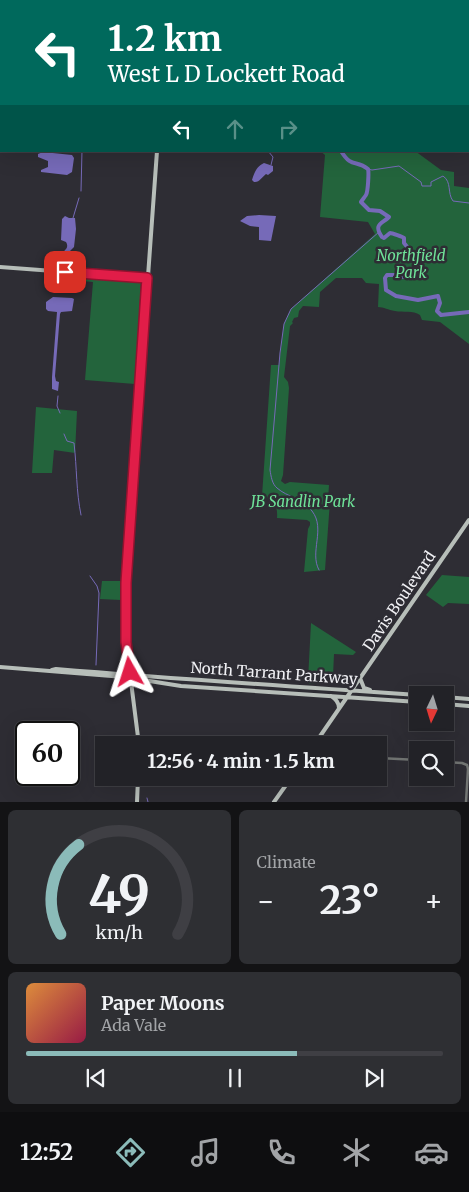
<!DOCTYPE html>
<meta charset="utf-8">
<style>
body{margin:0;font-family:Merriweather,serif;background:#2e2f33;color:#f1f3f6;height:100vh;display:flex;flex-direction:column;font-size:19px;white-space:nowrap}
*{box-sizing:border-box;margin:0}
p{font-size:16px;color:#a2a4a7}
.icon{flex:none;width:28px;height:28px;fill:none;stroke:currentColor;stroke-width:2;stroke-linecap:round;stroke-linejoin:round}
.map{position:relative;height:802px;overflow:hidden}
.sheet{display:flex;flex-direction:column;gap:8px;padding:8px;background:#131315;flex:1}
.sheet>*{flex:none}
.hud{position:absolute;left:0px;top:0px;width:470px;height:152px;box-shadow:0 5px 20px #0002,0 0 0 1px #3f3f44;background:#00695c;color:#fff;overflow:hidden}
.needle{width:32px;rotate:184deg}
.fabs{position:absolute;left:409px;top:686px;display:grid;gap:10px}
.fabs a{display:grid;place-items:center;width:45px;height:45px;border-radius:0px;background:#222227;box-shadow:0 5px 20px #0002,0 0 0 1px #3f3f44;font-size:25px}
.speed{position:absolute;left:15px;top:721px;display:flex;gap:10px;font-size:25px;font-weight:700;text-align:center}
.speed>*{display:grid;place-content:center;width:65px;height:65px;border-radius:50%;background:#222227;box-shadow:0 5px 20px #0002,0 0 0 1px #3f3f44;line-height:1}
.speed .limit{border:2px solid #111;border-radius:8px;background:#fff;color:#111}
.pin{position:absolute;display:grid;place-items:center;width:42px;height:42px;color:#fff;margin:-21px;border-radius:10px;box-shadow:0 2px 8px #0006}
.me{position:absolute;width:55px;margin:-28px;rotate:354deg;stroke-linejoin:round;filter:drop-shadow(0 0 4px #0008)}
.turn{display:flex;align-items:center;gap:18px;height:105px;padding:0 25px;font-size:22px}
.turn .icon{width:65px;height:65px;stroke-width:2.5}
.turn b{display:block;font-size:35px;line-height:42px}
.lanes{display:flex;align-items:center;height:48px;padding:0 25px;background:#0003;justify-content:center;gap:25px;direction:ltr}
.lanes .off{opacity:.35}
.big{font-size:38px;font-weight:700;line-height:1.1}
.sheet .card{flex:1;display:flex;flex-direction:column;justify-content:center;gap:8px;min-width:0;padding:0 18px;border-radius:8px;background:#2e2f33}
.sheet .dial{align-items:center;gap:0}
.dial svg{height:130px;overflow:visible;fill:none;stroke:#3f3f44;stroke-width:7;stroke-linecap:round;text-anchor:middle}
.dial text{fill:#f1f3f6;stroke:none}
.song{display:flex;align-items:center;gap:15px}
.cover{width:60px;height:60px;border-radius:8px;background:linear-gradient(135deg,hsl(30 70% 55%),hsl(340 70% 35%))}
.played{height:5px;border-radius:2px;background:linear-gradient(90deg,#8bbbb9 65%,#3f3f44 65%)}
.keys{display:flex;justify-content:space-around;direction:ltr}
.heat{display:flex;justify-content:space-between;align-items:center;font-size:28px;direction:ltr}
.sheet .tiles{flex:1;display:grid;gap:8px;grid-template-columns:1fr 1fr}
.card:last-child{grid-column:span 2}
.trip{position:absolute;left:95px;top:736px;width:292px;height:50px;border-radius:0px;background:#222227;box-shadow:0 5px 20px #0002,0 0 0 1px #3f3f44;font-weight:700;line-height:50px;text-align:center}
.dock{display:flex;height:80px;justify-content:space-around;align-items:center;background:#0e0e10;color:#a2a4a7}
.dock .icon{width:35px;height:35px}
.dock .selected{color:#8bbbb9}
.dock b{font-size:22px;color:#f1f3f6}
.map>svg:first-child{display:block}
.green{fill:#23643c}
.water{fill:#766ab8}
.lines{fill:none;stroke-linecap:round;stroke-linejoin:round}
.stream{stroke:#766ab8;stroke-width:1}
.river{stroke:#766ab8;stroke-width:4}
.minor{stroke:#737674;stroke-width:2.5}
.major{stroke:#b7beb9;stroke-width:4}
.route-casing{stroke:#92132f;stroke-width:12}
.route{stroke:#e11d48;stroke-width:9}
.labels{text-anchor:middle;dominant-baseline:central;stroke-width:5;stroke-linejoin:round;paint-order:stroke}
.park-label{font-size:15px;font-style:italic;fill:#6ee298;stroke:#2e2d34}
.street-label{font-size:15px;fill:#f0f0f4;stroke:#2e2d34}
</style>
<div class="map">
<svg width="469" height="802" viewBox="0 0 469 802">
<rect width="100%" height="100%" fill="#2e2d34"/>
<path class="green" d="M 320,151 L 415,151 L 441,170 L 454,172 L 454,186 L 469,188 L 469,344 L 440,322 L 422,320 L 420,315 C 413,310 403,313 395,311 C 388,310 384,307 378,307 L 379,284 L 366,283 L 362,278 L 336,278 L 320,292 L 319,307 L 303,306 L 299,311 L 298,317 L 294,318 L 292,322 L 293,323 L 290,326 L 284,377 L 288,382 L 289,388 L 283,475 L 281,481 L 285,484 L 290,482 L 329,485 L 328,500 L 330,501 L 325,570 L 304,572 L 308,529 L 310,525 L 310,522 L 307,520 L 277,518 C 278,506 274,498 262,496 L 271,365 L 279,365 L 284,324 L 291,309 L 375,234 L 368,222 L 320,217 L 325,155 Z
M 72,276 L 141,281 L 135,384 L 85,380 L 93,282 L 71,280 Z
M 36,407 L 77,411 L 75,453 L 54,450 L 52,473 L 32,473 Z
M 442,575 L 469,577 L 469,604 L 448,603 L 443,607 L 426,595 Z
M 102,581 L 122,581 L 121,600 L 100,599 Z
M 311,623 L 356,652 L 353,655 L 334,654 L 333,676 L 325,676 L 324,684 L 318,683 L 309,684 L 308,680 Z"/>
<path class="water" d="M 43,152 L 72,155 L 74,158 L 72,172 L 67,175 L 41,172 L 41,170 L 48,167 L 48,161 L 38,157 L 38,154 Z
M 264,163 L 273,166 L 273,171 L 268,175 L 266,174 C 262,177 259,183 254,182 L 252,180 C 254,173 257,166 264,163 Z
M 259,215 L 276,216 L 271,241 L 259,240 L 259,227 L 250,226 L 240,221 L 247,216 Z
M 65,216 L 69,218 L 75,218 L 76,229 L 74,247 L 64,257 L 59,269 L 60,255 C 63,251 70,249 66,242 L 61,240 L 62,219 Z
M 53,297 L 72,298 L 74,299 L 72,311 L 61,312 L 60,314 L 55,376 L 56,381 L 59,382 L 58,391 L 52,389 L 52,377 L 57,312 L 48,311 L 46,309 L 46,302 Z"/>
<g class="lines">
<path class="stream" d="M 64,0 L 64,1
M 268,151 L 273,157 L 271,165
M 368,169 L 372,170 L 399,166 L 421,182 L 422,186 L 431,186 L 431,182 L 443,176 C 452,182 447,193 453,201 L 469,203
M 81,191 L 82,151
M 73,218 L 79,198
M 57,291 L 58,275
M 58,396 L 57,406 L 60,413
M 64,434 L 67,441 L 74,443 C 77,468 76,491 81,515
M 319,570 C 309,552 326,529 312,511 C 304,499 287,497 277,488 C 272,484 271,476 270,470 L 280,353 L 284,324 L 291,309 L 379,232
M 90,576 L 97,586 L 99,593 L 96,665
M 147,798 L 148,802"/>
<path class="river" d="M 185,0 L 186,1
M 341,151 C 352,169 356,159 368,169 C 369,172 368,192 366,195 C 364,198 362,200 361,202 L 369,210 L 380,211 L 389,217 C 382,224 373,224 382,237 L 384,238 L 390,233 C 392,233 403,237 404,238 L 404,243 L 413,254 L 417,272 L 415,274 L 403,277 L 398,275 L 387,275 L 385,278 L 386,290 L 396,296 L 418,300 L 438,296 L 440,303 L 437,311 L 441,315 L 469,312"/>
<path class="minor" d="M 379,758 L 418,760
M 445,762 L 462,763 L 467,765 L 468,769 L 466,802"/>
<path class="major" d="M 167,1 L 168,0
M 0,267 L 147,278
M 0,667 L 124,677 L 181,686 L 418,702
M 52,670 L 56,669 C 177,679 297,687 418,695
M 360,678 L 364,688 L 370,690
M 331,696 C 336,699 339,702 339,708
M 445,697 L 469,699
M 445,704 L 469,706
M 139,745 L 126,642 L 126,583 L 157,151
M 314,745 L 469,520
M 137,802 L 138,778
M 274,802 L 291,778"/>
</g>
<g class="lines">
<g class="route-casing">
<path id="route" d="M 65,272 L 147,278 L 126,583 L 126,642 L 130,672"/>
</g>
<use href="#route" class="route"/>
</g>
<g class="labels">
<g class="park-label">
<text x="411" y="255">Northfield<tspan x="411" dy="17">Park</tspan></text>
<text x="303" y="501">JB Sandlin Park</text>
</g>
<g class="street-label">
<text transform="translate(399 601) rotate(-56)">Davis Boulevard</text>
<text transform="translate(274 673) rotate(4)">North Tarrant Parkway</text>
</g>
</g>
</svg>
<div class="fabs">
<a><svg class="needle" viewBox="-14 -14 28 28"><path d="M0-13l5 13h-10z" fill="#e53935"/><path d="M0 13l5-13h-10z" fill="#a2a4a7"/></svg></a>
<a><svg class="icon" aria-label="search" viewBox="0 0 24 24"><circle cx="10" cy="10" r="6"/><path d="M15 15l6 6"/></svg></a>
</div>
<div class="speed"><div class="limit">60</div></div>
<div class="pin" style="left:65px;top:272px;background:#d93025"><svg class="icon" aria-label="arrive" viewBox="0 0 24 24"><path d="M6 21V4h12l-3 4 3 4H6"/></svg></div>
<svg class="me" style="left:130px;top:672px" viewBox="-20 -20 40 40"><path d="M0-17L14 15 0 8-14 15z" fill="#e11d48" stroke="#fff" stroke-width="4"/></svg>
<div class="trip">12:56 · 4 min · 1.5 km</div>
<div class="hud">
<div class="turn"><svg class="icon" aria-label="left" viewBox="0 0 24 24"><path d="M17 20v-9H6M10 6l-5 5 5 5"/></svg><div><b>1.2 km</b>West L D Lockett Road</div></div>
<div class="lanes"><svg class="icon" aria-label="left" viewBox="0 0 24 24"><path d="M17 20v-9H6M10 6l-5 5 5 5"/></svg><svg class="icon off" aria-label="ahead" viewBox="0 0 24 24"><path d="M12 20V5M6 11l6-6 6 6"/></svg><svg class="icon off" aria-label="right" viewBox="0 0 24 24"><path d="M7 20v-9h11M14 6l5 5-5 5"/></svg></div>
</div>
</div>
<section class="sheet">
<div class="tiles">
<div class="card dial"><svg viewBox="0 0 100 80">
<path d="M14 69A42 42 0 1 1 86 69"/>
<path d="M14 69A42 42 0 0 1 25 14" stroke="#8bbbb9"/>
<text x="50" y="56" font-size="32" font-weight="700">49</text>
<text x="50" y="72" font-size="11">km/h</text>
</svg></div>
<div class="card"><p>Climate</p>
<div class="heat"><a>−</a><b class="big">23°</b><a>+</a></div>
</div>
<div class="card">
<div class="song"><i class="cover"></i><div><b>Paper Moons</b><p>Ada Vale</p></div></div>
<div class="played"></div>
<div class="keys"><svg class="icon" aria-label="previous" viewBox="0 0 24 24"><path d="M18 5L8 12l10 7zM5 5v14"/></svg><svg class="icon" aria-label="pause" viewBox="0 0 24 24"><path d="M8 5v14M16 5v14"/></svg><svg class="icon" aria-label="next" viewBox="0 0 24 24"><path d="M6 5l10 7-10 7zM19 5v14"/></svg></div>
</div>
</div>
</section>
<nav class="dock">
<b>12:52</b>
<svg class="icon selected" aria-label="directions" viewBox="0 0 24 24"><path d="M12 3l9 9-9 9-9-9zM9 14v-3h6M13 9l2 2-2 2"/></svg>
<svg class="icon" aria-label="music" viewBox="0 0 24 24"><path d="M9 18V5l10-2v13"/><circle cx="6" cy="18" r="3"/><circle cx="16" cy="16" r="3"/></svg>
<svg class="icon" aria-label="phone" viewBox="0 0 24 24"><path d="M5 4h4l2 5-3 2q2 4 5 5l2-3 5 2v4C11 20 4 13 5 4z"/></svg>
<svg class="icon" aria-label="climate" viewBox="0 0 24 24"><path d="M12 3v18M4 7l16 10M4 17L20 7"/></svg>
<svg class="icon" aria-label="car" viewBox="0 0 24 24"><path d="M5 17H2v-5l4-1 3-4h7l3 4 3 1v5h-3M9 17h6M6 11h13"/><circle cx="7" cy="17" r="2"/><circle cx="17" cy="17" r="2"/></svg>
</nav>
